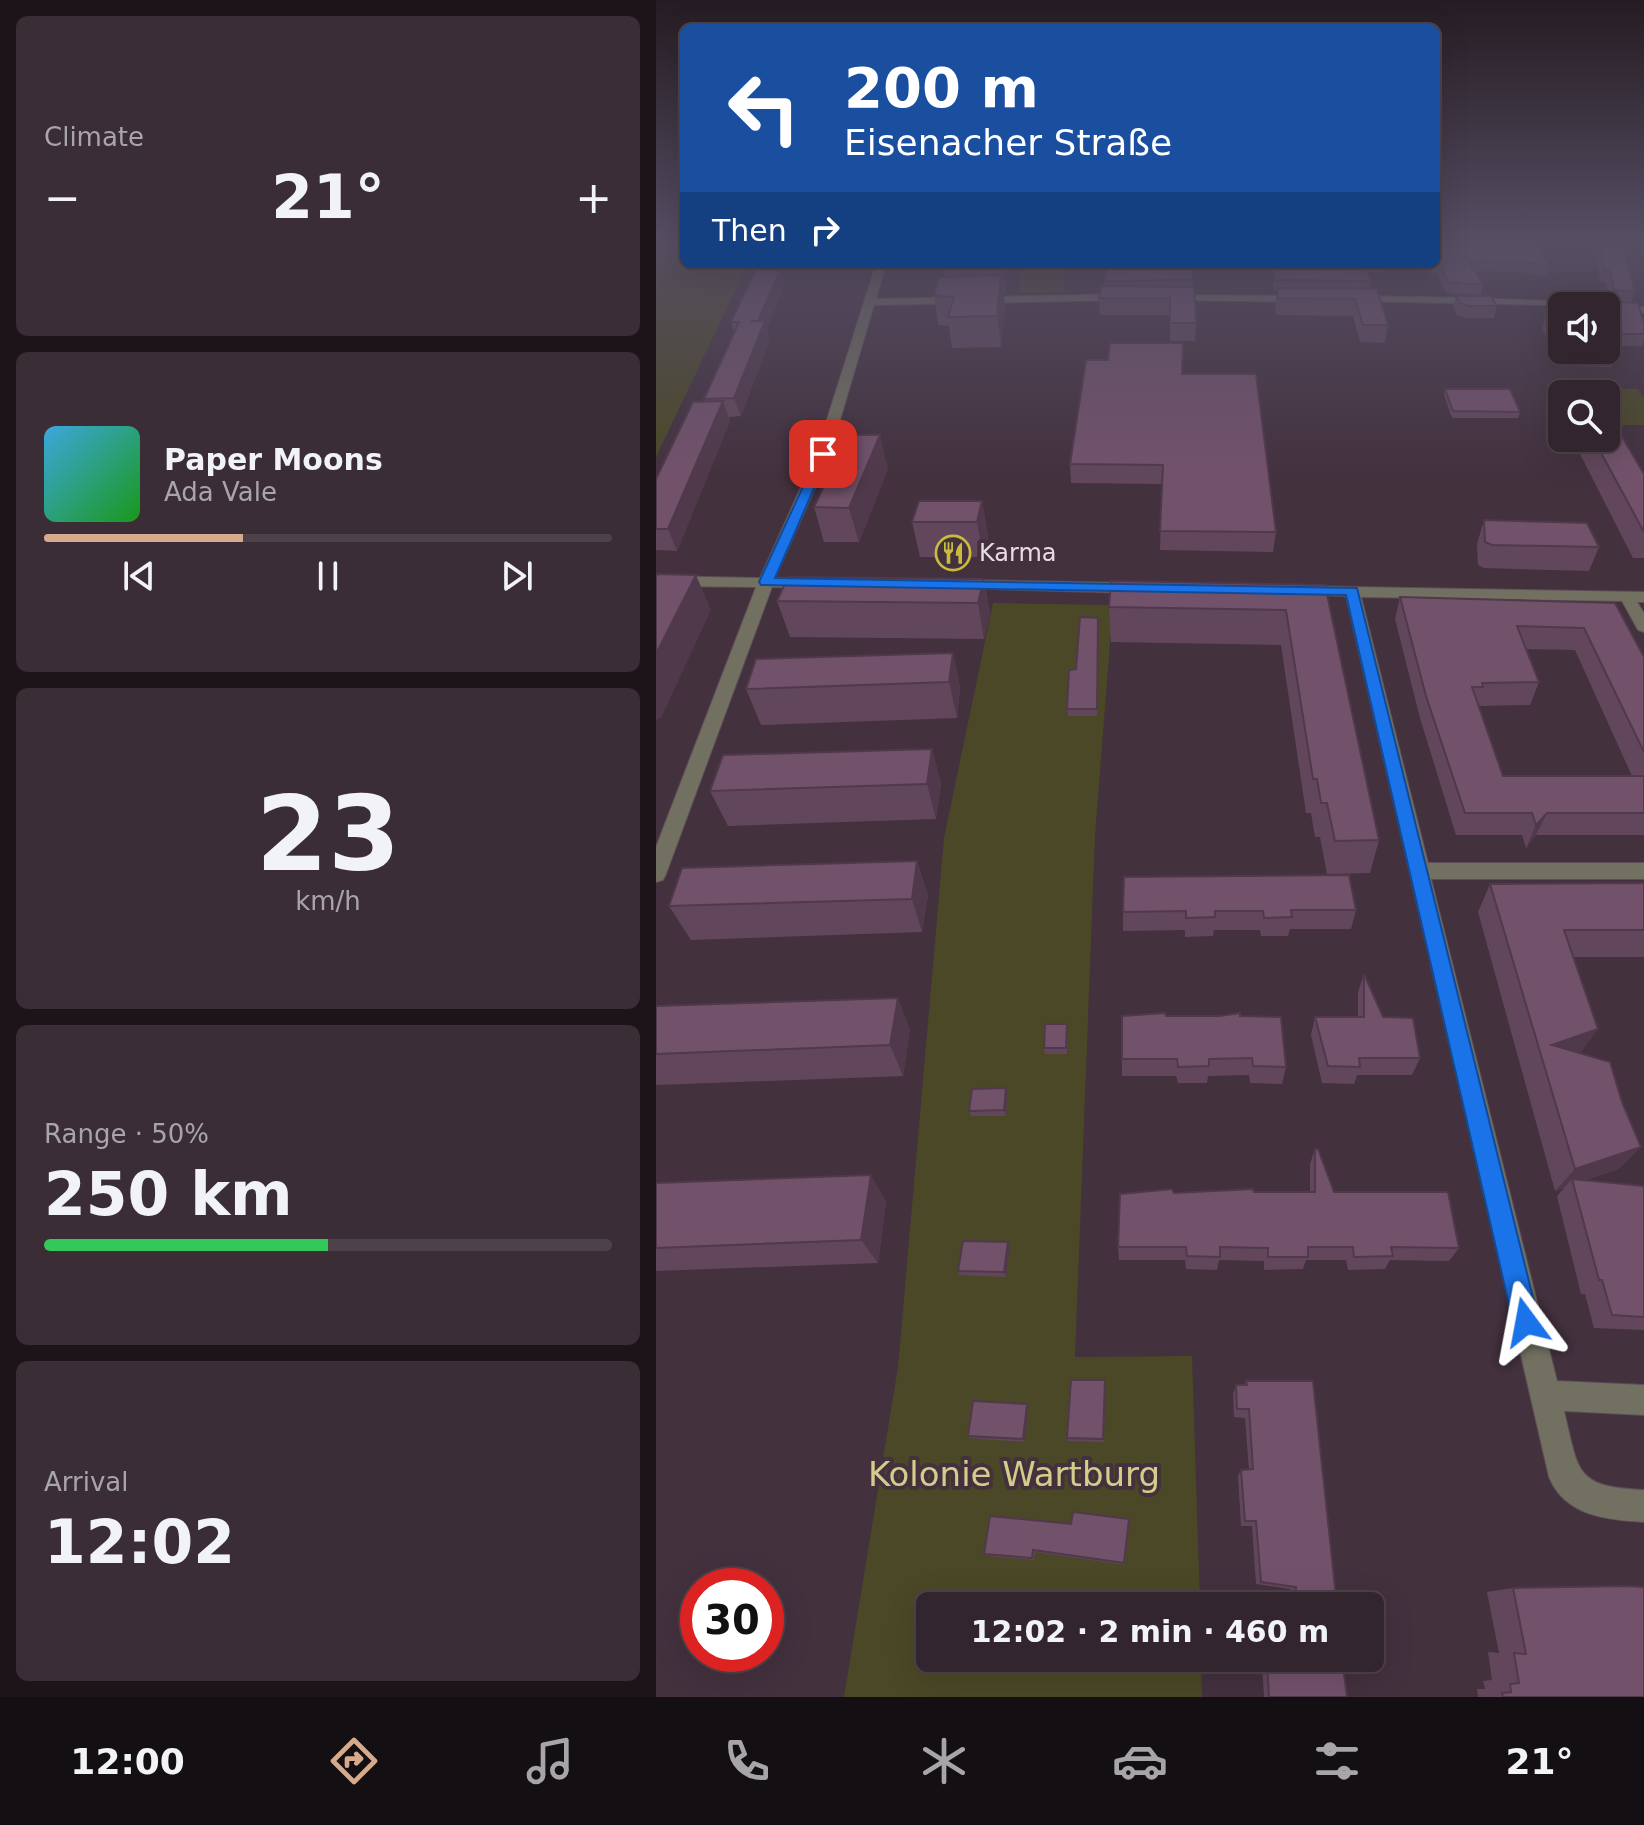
<!DOCTYPE html>
<meta charset="utf-8">
<style>
body{margin:0;font-family:"DejaVu Sans",sans-serif;background:#3a2d36;color:#f1f3f6;height:100vh;display:flex;flex-direction:column;font-size:30px;white-space:nowrap}
*{box-sizing:border-box;margin:0}
p{font-size:26px;color:#a8a5aa}
.icon{flex:none;width:44px;height:44px;fill:none;stroke:currentColor;stroke-width:2;stroke-linecap:round;stroke-linejoin:round}
.map{position:relative;flex:1;overflow:hidden}
.panel{display:flex;flex-direction:column;gap:16px;padding:16px;background:#1c1419;width:656px}
.panel>*{flex:none}
.guide{position:absolute;left:24px;top:24px;width:760px;height:244px;border-radius:12px;box-shadow:0 8px 32px #0002,0 0 0 2px #4d424a;background:#1a4fa0;color:#fff;overflow:hidden}
.buttons{position:absolute;left:892px;top:292px;display:grid;gap:16px}
.buttons a{display:grid;place-items:center;width:72px;height:72px;border-radius:12px;background:#32252e;box-shadow:0 8px 32px #0002,0 0 0 2px #4d424a;font-size:40px}
.speed{position:absolute;left:24px;top:1568px;display:flex;gap:16px;font-size:40px;font-weight:700;text-align:center}
.speed>*{display:grid;place-content:center;width:104px;height:104px;border-radius:50%;background:#32252e;box-shadow:0 8px 32px #0002,0 0 0 2px #4d424a;line-height:1}
.speed .limit{border:12px solid #d22;background:#fff;color:#111}
.pin{position:absolute;display:grid;place-items:center;width:68px;height:68px;color:#fff;margin:-34px;border-radius:16px;box-shadow:0 4px 12px #0006}
.me{position:absolute;width:88px;margin:-44px;rotate:347deg;stroke-linejoin:round;filter:drop-shadow(0 0 6px #0008)}
.turn{display:flex;align-items:center;gap:28px;height:168px;padding:0 32px;font-size:36px}
.turn .icon{width:104px;height:104px;stroke-width:2.5}
.turn b{display:block;font-size:56px;line-height:68px}
.then{display:flex;align-items:center;height:76px;padding:0 32px;background:#0003;gap:16px;font-size:30px}
.big{font-size:60px;font-weight:700;line-height:1.1}
.panel .widget{flex:1;display:flex;flex-direction:column;justify-content:center;gap:12px;min-width:0;padding:0 28px;border-radius:12px;background:#3a2d36}
.panel .dial{align-items:center;gap:0}
.dial b{font-size:104px;line-height:1}
.song{display:flex;align-items:center;gap:24px}
.cover{width:96px;height:96px;border-radius:12px;background:linear-gradient(135deg,hsl(200 70% 55%),hsl(120 70% 35%))}
.played{height:8px;border-radius:4px;background:linear-gradient(90deg,#d6ab8b 35%,#4d424a 35%)}
.keys{display:flex;justify-content:space-around;direction:ltr}
.heat{display:flex;justify-content:space-between;align-items:center;font-size:44px;direction:ltr}
.charge{height:12px;border-radius:6px;background:linear-gradient(90deg,#34c759 50%,#4d424a 0)}
.trip{position:absolute;left:260px;top:1592px;width:468px;height:80px;border-radius:12px;background:#32252e;box-shadow:0 8px 32px #0002,0 0 0 2px #4d424a;font-weight:700;line-height:80px;text-align:center}
.tabs{display:flex;height:128px;justify-content:space-around;align-items:center;background:#140f12;color:#a8a5aa}
.tabs .icon{width:56px;height:56px}
.tabs .selected{color:#d6ab8b}
.tabs b{font-size:36px;color:#f1f3f6}
main{display:flex;flex:1;min-height:0}
.map>svg:first-child{display:block}
.green{fill:#4b4827}
.lines{fill:none;stroke-linecap:round;stroke-linejoin:round}
.minor-casing{stroke:#5d4d59;stroke-width:2}
.minor{fill:#727060;fill-rule:evenodd}
.wall{fill:#62475c;fill-rule:evenodd}
.shaded-wall{fill:#50394b}
.building{fill:#72526b;stroke:#50394b;stroke-width:2}
.route{fill:#1a73e8;stroke:#114b97;stroke-width:2}
.labels{text-anchor:middle;dominant-baseline:central;stroke-width:8;stroke-linejoin:round;paint-order:stroke}
.far-poi-label{font-size:24px;fill:#e8dde5;stroke:#43313e;text-anchor:start}
.near-park-label{font-size:34px;fill:#d3cc8b;stroke:#43313e}
</style>
<main>
<section class="panel">
<div class="widget"><p>Climate</p>
<div class="heat"><a>−</a><b class="big">21°</b><a>+</a></div>
</div>
<div class="widget">
<div class="song"><i class="cover"></i><div><b>Paper Moons</b><p>Ada Vale</p></div></div>
<div class="played"></div>
<div class="keys"><svg class="icon" aria-label="previous" viewBox="0 0 24 24"><path d="M18 5L8 12l10 7zM5 5v14"/></svg><svg class="icon" aria-label="pause" viewBox="0 0 24 24"><path d="M8 5v14M16 5v14"/></svg><svg class="icon" aria-label="next" viewBox="0 0 24 24"><path d="M6 5l10 7-10 7zM19 5v14"/></svg></div>
</div>
<div class="widget dial"><b>23</b><p>km/h</p></div>
<div class="widget"><p>Range · 50%</p><b class="big">250 km</b><div class="charge"></div></div>
<div class="widget"><p>Arrival</p><b class="big">12:02</b></div>
</section>
<div class="map">
<svg width="988" height="1697" viewBox="0 0 988 1697">
<rect width="100%" height="100%" fill="#43313e"/>
<path class="green" d="M 0,238 L 28,238 L 28,264 L 186,264 L 90,268 L 0,457 Z
M 780,238 L 988,238 L 988,254 L 780,247 Z
M 365,264 L 407,264 L 408,292 L 364,293 Z
M 936,388 L 982,389 L 988,398 L 988,425 L 959,425 L 950,411 L 950,394 L 940,394 Z
M 337,603 L 457,605 L 439,835 L 419,1357 L 536,1356 L 544,1606 L 274,1606 L 274,1658 L 545,1658 L 546,1697 L 188,1697 L 242,1367 L 288,838 Z"/>
<g class="lines">
<g class="minor-casing">
<path id="minor" d="M 220,264 L 230,264 L 220,299 L 469,294 L 474,297 L 469,300 L 218,305 L 174,454 L 119,578 L 156,578 L 164,583 L 156,588 L 116,587 L 10,874 L 7,880 L 0,882 L 0,847 L 100,587 L 0,586 L 0,576 L 104,578 L 160,454 Z
M 509,295 L 645,296 L 650,299 L 645,302 L 513,300 L 508,297 Z
M 697,296 C 794,297 892,299 988,307 L 988,313 L 950,310 L 950,306 L 693,301 L 693,297 Z
M 304,580 L 480,583 L 488,588 L 480,593 L 299,588 L 296,585 Z
M 644,586 L 988,592 L 988,602 L 981,602 L 988,613 L 988,632 L 982,630 L 966,601 L 705,597 L 772,863 L 988,863 L 988,879 L 775,879 L 901,1381 L 988,1385 L 988,1415 L 908,1411 C 923,1472 918,1487 988,1490 L 988,1522 C 951,1520 909,1516 893,1477 L 690,596 L 639,594 L 639,588 Z"/>
</g>
<use href="#minor" class="minor"/>
</g>
<path class="wall" d="M 780,242 L 893,266 L 890,276 L 863,272 L 819,271 L 827,284 L 825,295 L 790,293 L 781,274 L 776,274 L 772,264 L 780,264 Z
M 944,247 L 979,292 L 975,303 L 988,324 L 988,341 L 986,346 L 962,346 L 956,313 L 960,302 L 954,302 L 950,282 L 944,281 L 940,258 Z
M 287,264 L 350,264 L 351,273 L 349,293 L 347,293 L 349,305 L 345,347 L 296,348 L 293,326 L 282,325 L 278,295 L 288,276 Z
M 451,264 L 566,264 L 565,270 L 536,270 L 540,323 L 539,341 L 514,341 L 514,315 L 444,315 L 443,298 L 448,286 Z
M 615,264 L 731,264 L 730,272 L 712,272 L 715,281 L 713,289 L 732,325 L 729,343 L 704,342 L 697,316 L 620,315 L 619,305 L 621,290 L 618,290 Z
M 128,286 L 111,328 L 114,339 L 85,416 L 73,417 L 74,421 L 21,551 L 0,550 L 0,479 L 49,401 L 48,399 L 78,332 L 75,322 Z
M 800,296 L 841,306 L 838,318 L 809,318 L 801,315 L 797,307 Z
M 890,316 L 959,354 L 955,367 L 902,366 L 886,328 Z
M 526,374 L 620,532 L 617,552 L 504,550 L 506,484 L 415,483 L 414,464 Z
M 789,389 L 864,412 L 862,418 L 796,418 L 788,395 Z
M 929,438 L 950,438 L 988,474 L 988,558 L 977,558 L 924,454 Z
M 232,469 L 203,542 L 168,542 L 158,507 Z
M 326,501 L 332,536 L 327,557 L 264,557 L 256,522 Z
M 828,520 L 943,547 L 933,571 L 828,568 L 822,565 L 821,544 Z
M 328,579 L 334,614 L 328,639 L 134,637 L 121,601 Z
M 669,585 L 723,840 L 714,873 L 671,874 L 664,837 L 659,837 L 655,813 L 650,813 L 625,645 L 455,642 L 453,607 Z
M 744,597 L 959,603 L 988,657 L 988,835 L 880,835 L 870,848 L 866,835 L 800,835 L 764,718 L 739,619 ZM 870,649 L 919,650 L 976,776 L 847,776 L 823,706 L 874,705 L 883,682 Z
M 442,618 L 441,716 L 412,716 L 411,709 L 420,669 Z
M 297,653 L 304,688 L 301,718 L 105,725 L 90,689 Z
M 276,749 L 285,784 L 280,819 L 72,826 L 54,791 Z
M 261,861 L 272,895 L 266,932 L 35,940 L 13,906 Z
M 988,883 L 988,957 L 917,957 L 925,1053 L 963,1169 L 930,1180 L 988,1186 L 988,1330 L 938,1328 L 929,1294 L 925,1294 L 901,1196 L 908,1188 L 899,1191 L 822,912 L 834,884 Z
M 700,910 L 695,929 L 634,929 L 632,936 L 605,936 L 604,930 L 558,930 L 557,936 L 529,937 L 529,930 L 467,931 L 467,912 Z
M 708,974 L 727,1017 L 764,1058 L 756,1075 L 701,1075 L 698,1084 L 666,1083 L 655,1035 L 659,1017 L 702,1017 L 702,992 Z
M 0,1006 L 254,1029 L 247,1076 L 0,1085 Z
M 510,1016 L 584,1016 L 630,1067 L 626,1084 L 594,1083 L 593,1075 L 552,1076 L 551,1083 L 522,1083 L 520,1076 L 466,1076 L 466,1059 Z
M 411,1024 L 411,1054 L 389,1054 L 388,1048 Z
M 350,1088 L 351,1094 L 350,1116 L 315,1116 L 313,1111 Z
M 659,1149 L 678,1192 L 803,1248 L 793,1261 L 734,1260 L 729,1269 L 692,1270 L 690,1260 L 650,1260 L 647,1269 L 608,1270 L 608,1261 L 563,1260 L 561,1270 L 530,1269 L 529,1260 L 463,1260 L 462,1247 L 518,1193 L 654,1192 L 654,1164 Z
M 0,1183 L 230,1201 L 222,1263 L 0,1271 Z
M 352,1242 L 354,1246 L 350,1277 L 304,1275 L 302,1271 Z
M 449,1380 L 448,1442 L 412,1441 L 411,1438 Z
M 590,1381 L 681,1606 L 633,1606 L 634,1589 L 600,1584 L 596,1526 L 585,1526 L 582,1476 L 585,1470 L 593,1470 L 589,1418 L 578,1417 L 577,1394 L 580,1385 L 589,1385 Z
M 372,1407 L 369,1442 L 314,1438 L 312,1436 Z
M 473,1521 L 469,1565 L 379,1552 L 378,1560 L 332,1556 L 328,1554 L 415,1524 Z
M 857,1588 L 938,1696 L 938,1697 L 822,1697 L 821,1689 L 829,1689 L 827,1681 L 836,1680 L 832,1652 L 843,1653 L 831,1592 Z
M 594,1658 L 686,1658 L 691,1697 L 608,1697 L 606,1662 L 594,1661 Z"/>
<path class="shaded-wall" d="M 346,264 L 350,264 L 351,273 L 349,293 Z
M 124,270 L 128,286 L 111,328 L 114,339 L 85,416 L 78,398 L 102,321 Z
M 345,275 L 349,305 L 345,347 L 341,316 Z
M 67,401 L 74,421 L 21,551 L 12,529 Z
M 224,435 L 232,469 L 203,542 L 193,508 Z
M 326,501 L 332,536 L 327,557 L 321,522 Z
M 40,575 L 55,610 L 5,718 L 0,720 L 0,654 Z
M 328,579 L 334,614 L 328,639 L 322,603 Z
M 297,653 L 304,688 L 301,718 L 293,682 Z
M 276,749 L 285,784 L 280,819 L 271,784 Z
M 891,813 L 880,835 L 870,848 L 880,825 Z
M 261,861 L 272,895 L 266,932 L 256,899 Z
M 242,998 L 254,1029 L 247,1076 L 234,1045 Z
M 942,1029 L 924,1054 L 896,1045 Z
M 350,1088 L 351,1094 L 350,1116 L 348,1110 Z
M 985,1147 L 963,1169 L 918,1184 L 916,1179 L 908,1188 L 899,1191 L 919,1169 Z
M 215,1175 L 230,1201 L 222,1263 L 205,1240 Z
M 352,1242 L 354,1246 L 350,1277 L 348,1272 Z
M 371,1404 L 372,1407 L 369,1442 L 367,1439 Z
M 373,1658 L 376,1658 L 376,1669 L 372,1670 Z"/>
<path class="building" d="M 781,239 L 880,241 L 893,266 L 866,262 L 813,261 L 827,284 L 793,283 L 783,264 L 778,264 L 780,264 Z
M 944,247 L 968,248 L 979,292 L 958,290 L 954,270 L 948,270 Z
M 287,264 L 334,264 L 287,265 Z
M 451,264 L 536,264 L 537,280 L 448,281 Z
M 617,264 L 709,264 L 715,281 L 618,280 Z
M 100,270 L 124,270 L 102,321 L 95,321 L 109,321 L 78,398 L 48,399 L 83,322 L 75,322 Z
M 345,275 L 341,316 L 292,317 L 298,297 L 278,295 L 283,277 Z
M 445,286 L 538,287 L 540,323 L 514,323 L 514,298 L 443,298 Z
M 621,288 L 721,289 L 732,325 L 707,325 L 699,299 L 622,298 Z
M 800,296 L 835,296 L 841,306 L 812,306 L 804,303 Z
M 960,302 L 982,303 L 988,324 L 988,334 L 966,334 Z
M 890,316 L 906,316 L 906,350 L 950,350 L 950,339 L 959,354 L 906,354 Z
M 454,343 L 527,343 L 526,374 L 600,374 L 620,532 L 504,531 L 507,465 L 414,464 L 430,360 L 452,360 Z
M 789,389 L 854,389 L 864,412 L 797,411 Z
M 67,401 L 12,529 L 0,529 L 0,479 L 37,402 Z
M 950,429 L 962,430 L 988,474 L 988,532 L 937,438 L 950,438 Z
M 192,435 L 224,435 L 193,508 L 158,507 Z
M 263,501 L 326,501 L 321,522 L 256,522 Z
M 828,520 L 931,523 L 943,547 L 836,545 L 829,542 Z
M 0,574 L 40,575 L 0,654 Z
M 132,577 L 328,579 L 322,603 L 121,601 Z
M 455,581 L 669,585 L 723,840 L 679,841 L 671,803 L 665,803 L 661,779 L 657,779 L 630,610 L 453,607 Z
M 744,597 L 959,603 L 988,657 L 988,752 L 928,628 L 861,626 L 883,682 L 826,683 L 827,687 L 816,687 L 847,776 L 988,776 L 988,813 L 891,813 L 880,825 L 876,813 L 809,813 L 770,696 Z
M 424,617 L 442,618 L 441,709 L 411,709 L 413,670 L 420,669 Z
M 297,653 L 293,682 L 90,689 L 100,659 Z
M 276,749 L 271,784 L 54,791 L 67,755 Z
M 261,861 L 256,899 L 13,906 L 26,868 Z
M 693,875 L 700,910 L 635,910 L 636,917 L 608,918 L 607,911 L 559,911 L 559,917 L 530,918 L 530,911 L 467,912 L 468,877 Z
M 988,883 L 988,930 L 908,930 L 942,1029 L 896,1045 L 954,1062 L 966,1102 L 985,1147 L 919,1169 L 834,884 Z
M 708,974 L 727,1017 L 757,1018 L 764,1058 L 703,1058 L 704,1067 L 672,1066 L 659,1017 L 708,1017 Z
M 242,998 L 234,1045 L 0,1054 L 0,1006 Z
M 509,1013 L 510,1016 L 564,1016 L 584,1013 L 584,1016 L 625,1017 L 630,1067 L 597,1066 L 596,1058 L 553,1059 L 553,1066 L 522,1067 L 521,1059 L 466,1059 L 466,1016 Z
M 389,1024 L 411,1024 L 410,1048 L 388,1048 Z
M 350,1088 L 348,1110 L 313,1111 L 316,1089 Z
M 659,1149 L 662,1149 L 678,1192 L 792,1192 L 803,1248 L 735,1247 L 737,1256 L 698,1257 L 697,1247 L 652,1247 L 652,1257 L 612,1257 L 612,1248 L 564,1247 L 564,1257 L 531,1256 L 530,1247 L 462,1247 L 464,1194 L 516,1189 L 518,1193 L 597,1189 L 598,1192 L 659,1192 Z
M 215,1175 L 205,1240 L 0,1248 L 0,1183 Z
M 916,1179 L 988,1186 L 988,1317 L 956,1315 L 946,1280 L 943,1280 Z
M 307,1241 L 352,1242 L 348,1272 L 302,1271 Z
M 415,1380 L 449,1380 L 447,1439 L 411,1438 Z
M 590,1381 L 657,1381 L 681,1606 L 638,1606 L 640,1587 L 605,1582 L 600,1521 L 589,1521 L 585,1470 L 597,1469 L 593,1409 L 581,1409 L 580,1385 L 591,1385 Z
M 317,1401 L 371,1404 L 367,1439 L 312,1436 Z
M 417,1512 L 473,1519 L 468,1563 L 377,1550 L 376,1558 L 328,1554 L 334,1516 L 415,1524 Z
M 969,1586 L 988,1587 L 988,1697 L 847,1697 L 846,1693 L 855,1692 L 854,1684 L 863,1683 L 858,1653 L 870,1654 L 857,1588 Z
M 309,1658 L 373,1658 L 372,1670 L 308,1669 Z
M 490,1658 L 527,1658 L 527,1673 L 490,1672 Z
M 598,1658 L 686,1658 L 691,1697 L 613,1697 L 611,1662 L 598,1661 Z"/>
<linearGradient id="sky" x2="0" y2="1"><stop stop-color="#251b22"/><stop offset="0.5" stop-color="#554e63"/><stop offset="1" stop-color="#554e63" stop-opacity="0"/></linearGradient>
<rect width="988" height="475" fill="url(#sky)"/>
<path class="route" d="M 163,452 L 173,454 L 119,578 L 701,588 L 883,1322 L 879,1331 L 870,1335 L 861,1331 L 857,1322 L 690,595 L 105,585 L 103,582 Z"/>
<defs>
<g id="restaurant-ring" transform="scale(1.8)"><circle r="9.5" fill="#43313e" stroke="#c9bb3b" stroke-width="1.5"/><path d="M-5-6h1v4h1v-4h1v4h1v-4h1v5L-1.5 .5V6h-2V.5L-5-1ZM5-6V6H3V1.5H1.5Q1.5-4 5-6Z" fill="#c9bb3b"/></g>
</defs>
<g fill-rule="evenodd">
<use href="#restaurant-ring" x="297" y="553"/>
</g>
<g class="labels">
<g class="far-poi-label">
<text x="323" y="553">Karma</text>
</g>
<g class="near-park-label">
<text x="358" y="1474">Kolonie Wartburg</text>
</g>
</g>
</svg>
<div class="buttons">
<a><svg class="icon" aria-label="sound" viewBox="0 0 24 24"><path d="M4 9h4l5-4v14l-5-4H4zM17 9q2 3 0 6"/></svg></a>
<a><svg class="icon" aria-label="search" viewBox="0 0 24 24"><circle cx="10" cy="10" r="6"/><path d="M15 15l6 6"/></svg></a>
</div>
<div class="speed"><div class="limit">30</div></div>
<div class="pin" style="left:167px;top:454px;background:#d93025"><svg class="icon" aria-label="arrive" viewBox="0 0 24 24"><path d="M6 21V4h12l-3 4 3 4H6"/></svg></div>
<svg class="me" style="left:870px;top:1322px" viewBox="-20 -20 40 40"><path d="M0-17L14 15 0 8-14 15z" fill="#1a73e8" stroke="#fff" stroke-width="4"/></svg>
<div class="trip">12:02 · 2 min · 460 m</div>
<div class="guide">
<div class="turn"><svg class="icon" aria-label="left" viewBox="0 0 24 24"><path d="M17 20v-9H6M10 6l-5 5 5 5"/></svg><div><b>200 m</b>Eisenacher Straße</div></div>
<div class="then">Then<svg class="icon" aria-label="right" viewBox="0 0 24 24"><path d="M7 20v-9h11M14 6l5 5-5 5"/></svg></div>
</div>
</div>
</main>
<nav class="tabs">
<b>12:00</b>
<svg class="icon selected" aria-label="directions" viewBox="0 0 24 24"><path d="M12 3l9 9-9 9-9-9zM9 14v-3h6M13 9l2 2-2 2"/></svg>
<svg class="icon" aria-label="music" viewBox="0 0 24 24"><path d="M9 18V5l10-2v13"/><circle cx="6" cy="18" r="3"/><circle cx="16" cy="16" r="3"/></svg>
<svg class="icon" aria-label="phone" viewBox="0 0 24 24"><path d="M5 4h4l2 5-3 2q2 4 5 5l2-3 5 2v4C11 20 4 13 5 4z"/></svg>
<svg class="icon" aria-label="climate" viewBox="0 0 24 24"><path d="M12 3v18M4 7l16 10M4 17L20 7"/></svg>
<svg class="icon" aria-label="car" viewBox="0 0 24 24"><path d="M5 17H2v-5l4-1 3-4h7l3 4 3 1v5h-3M9 17h6M6 11h13"/><circle cx="7" cy="17" r="2"/><circle cx="17" cy="17" r="2"/></svg>
<svg class="icon" aria-label="filters" viewBox="0 0 24 24"><path d="M4 7h16M4 17h16"/><circle cx="9" cy="7" r="2"/><circle cx="15" cy="17" r="2"/></svg>
<b>21°</b>
</nav>
